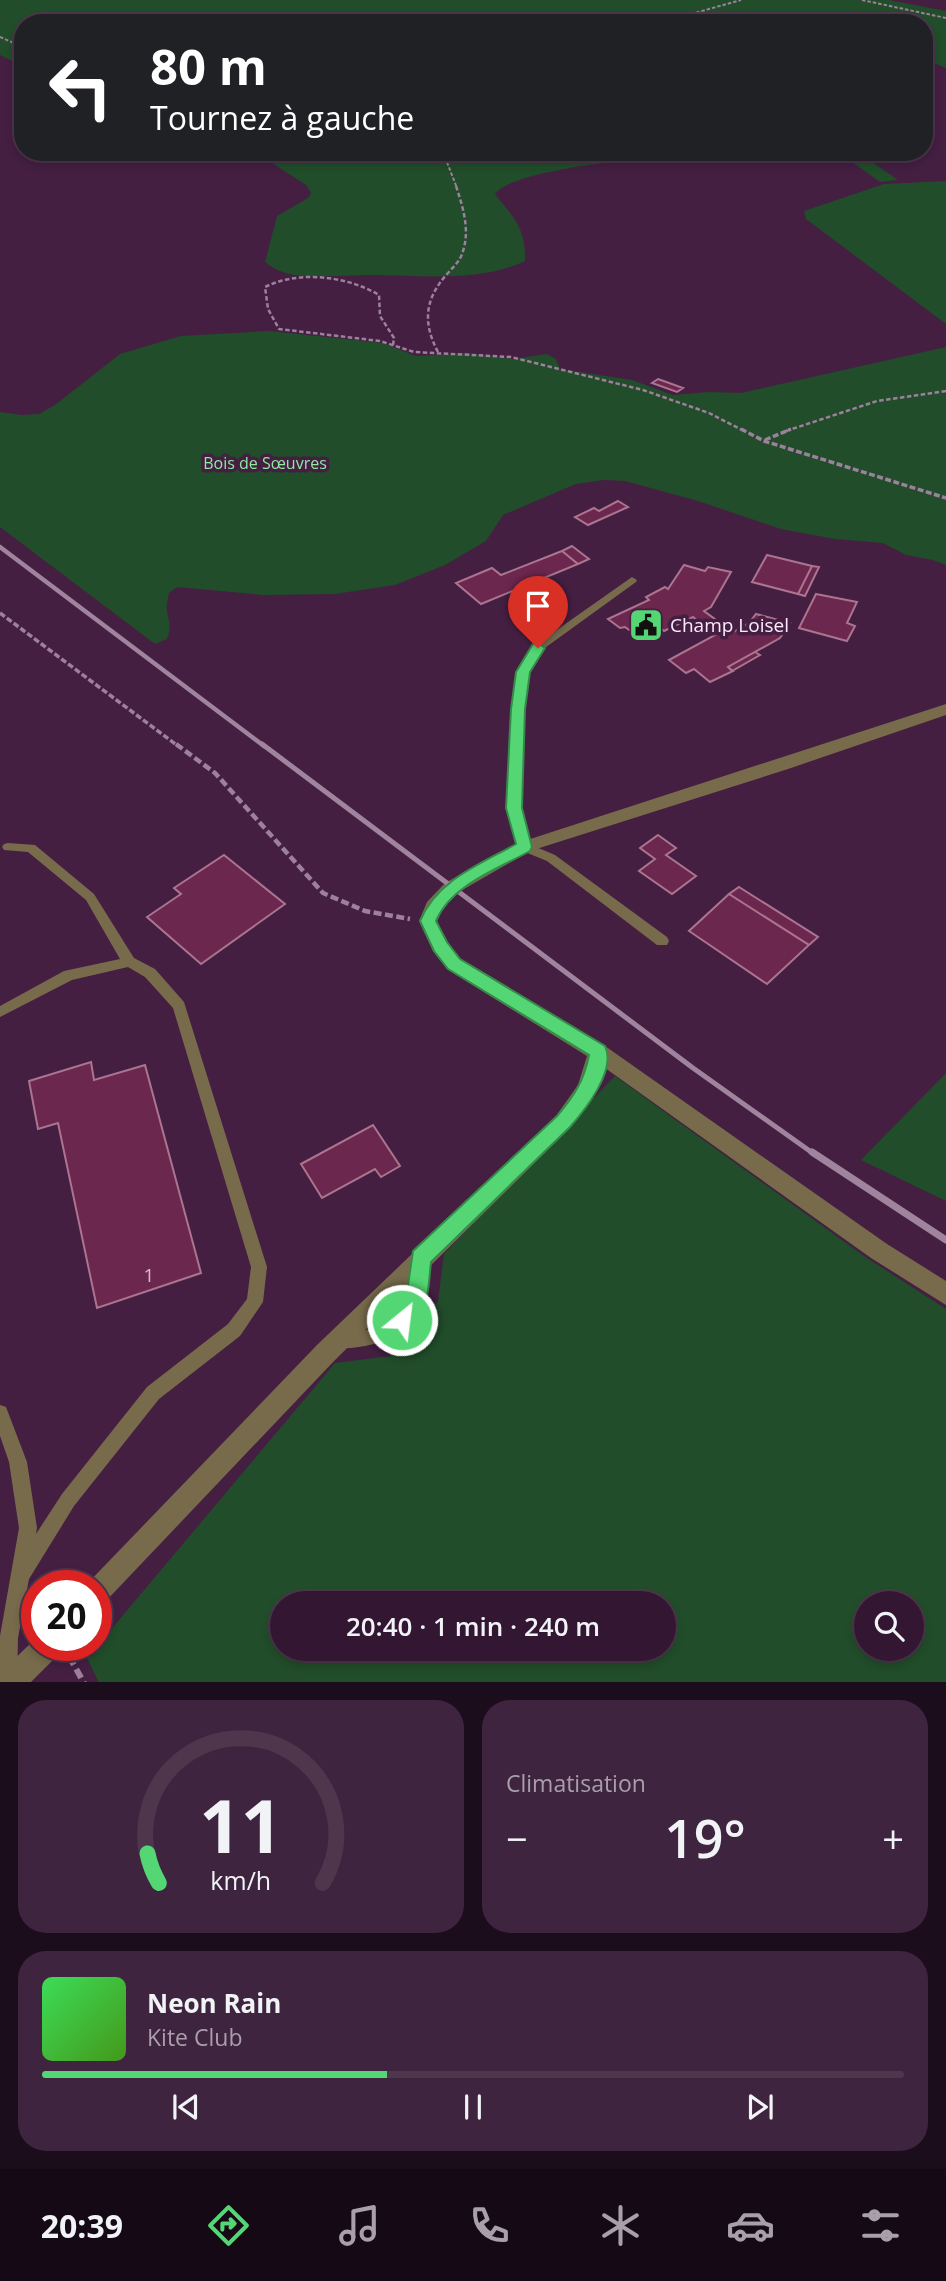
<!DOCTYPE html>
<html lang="fr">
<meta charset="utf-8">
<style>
body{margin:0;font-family:"Open Sans",sans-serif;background:#3e243e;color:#f1f3f6;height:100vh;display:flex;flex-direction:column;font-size:26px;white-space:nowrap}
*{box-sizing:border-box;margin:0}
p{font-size:23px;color:#a99fac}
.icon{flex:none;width:38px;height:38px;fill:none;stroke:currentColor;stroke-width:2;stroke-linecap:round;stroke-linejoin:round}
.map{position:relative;height:1682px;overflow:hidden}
.panel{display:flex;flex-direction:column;gap:18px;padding:18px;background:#1c0d1c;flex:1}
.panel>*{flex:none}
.hud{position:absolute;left:14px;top:14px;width:919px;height:147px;border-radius:28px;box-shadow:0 4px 10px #0003,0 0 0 2px #4e364d;background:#202124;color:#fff;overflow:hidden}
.tools{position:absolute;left:854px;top:1591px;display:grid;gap:14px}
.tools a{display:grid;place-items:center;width:70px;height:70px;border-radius:50%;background:#331732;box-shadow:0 4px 10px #0003,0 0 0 2px #4e364d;font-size:35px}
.speed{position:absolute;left:21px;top:1570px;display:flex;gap:14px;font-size:35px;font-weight:700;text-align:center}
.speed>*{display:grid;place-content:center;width:91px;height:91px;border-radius:50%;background:#331732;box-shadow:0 4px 10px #0003,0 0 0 2px #4e364d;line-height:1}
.speed .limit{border:10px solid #d22;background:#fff;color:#111}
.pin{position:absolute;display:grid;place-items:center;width:60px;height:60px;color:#fff;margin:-72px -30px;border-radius:50% 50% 50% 0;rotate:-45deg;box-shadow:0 0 7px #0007}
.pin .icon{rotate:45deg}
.me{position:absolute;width:77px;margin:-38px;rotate:29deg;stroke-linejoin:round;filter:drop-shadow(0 0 5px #0008)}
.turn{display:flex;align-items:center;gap:24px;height:147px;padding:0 21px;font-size:32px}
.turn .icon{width:91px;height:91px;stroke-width:2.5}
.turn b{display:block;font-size:49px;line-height:60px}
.big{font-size:52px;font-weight:600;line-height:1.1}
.panel .tile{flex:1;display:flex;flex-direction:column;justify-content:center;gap:10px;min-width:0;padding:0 24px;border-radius:28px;background:#3e243e}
.panel .dial{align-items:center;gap:0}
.dial svg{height:182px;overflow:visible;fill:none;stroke:#4e364d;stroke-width:7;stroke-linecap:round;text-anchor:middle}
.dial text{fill:#f1f3f6;stroke:none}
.song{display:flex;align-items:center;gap:21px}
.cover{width:84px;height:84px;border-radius:10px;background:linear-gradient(135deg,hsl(130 70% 55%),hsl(100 70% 35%))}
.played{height:7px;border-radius:4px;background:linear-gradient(90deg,#53d673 40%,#4e364d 40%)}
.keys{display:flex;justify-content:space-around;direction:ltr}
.heat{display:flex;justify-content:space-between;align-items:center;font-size:38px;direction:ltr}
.panel .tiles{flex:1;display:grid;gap:18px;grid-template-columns:1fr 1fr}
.tile:last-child{grid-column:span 2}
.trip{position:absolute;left:270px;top:1591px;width:406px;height:70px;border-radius:35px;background:#331732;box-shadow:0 4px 10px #0003,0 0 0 2px #4e364d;font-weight:600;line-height:70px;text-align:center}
.menu{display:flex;height:112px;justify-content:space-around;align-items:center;background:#140914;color:#a99fac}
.menu .icon{width:49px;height:49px}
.menu .on{color:#53d673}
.menu b{font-size:32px;color:#f1f3f6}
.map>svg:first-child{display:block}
.green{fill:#214d2a;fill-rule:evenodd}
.building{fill:#6c274e;stroke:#ab748f;stroke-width:2}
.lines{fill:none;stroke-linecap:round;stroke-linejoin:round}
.path-far4{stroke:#9d809b;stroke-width:2;stroke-dasharray:3.5 2;stroke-linecap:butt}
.path-far3{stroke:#9d809b;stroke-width:2.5;stroke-dasharray:4.5 2.5;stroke-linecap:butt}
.path-far2{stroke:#9d809b;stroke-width:3.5;stroke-dasharray:6 2.5;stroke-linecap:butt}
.path-far1{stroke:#9d809b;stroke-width:4.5;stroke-dasharray:8 3.5;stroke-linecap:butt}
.path{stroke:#9d809b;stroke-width:6;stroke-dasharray:10 5;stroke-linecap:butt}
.service{fill:#786b4c;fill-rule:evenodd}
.minor{fill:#786b4c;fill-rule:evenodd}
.rail-far2{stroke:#a0849e;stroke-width:4.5}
.rail-far1{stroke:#a0849e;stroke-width:5}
.rail{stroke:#a0849e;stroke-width:7}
.route{fill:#53d673;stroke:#368b4b;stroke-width:2}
.labels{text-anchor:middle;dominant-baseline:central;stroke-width:7;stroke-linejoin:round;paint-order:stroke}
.far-park-label{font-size:16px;fill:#8dea9e;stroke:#441f42}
.poi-label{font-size:19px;fill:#fdeafc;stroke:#441f42;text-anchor:start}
.near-number-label{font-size:19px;fill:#d9b9d0}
</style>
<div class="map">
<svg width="946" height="1683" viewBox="0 0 946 1683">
<rect width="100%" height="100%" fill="#441f42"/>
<path class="green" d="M 0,0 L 889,0 L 946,11 L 946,68 L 924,59 L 924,23 L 23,23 L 23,66 L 0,55 Z
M 276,152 L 701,152 C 663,157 514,167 495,194 C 514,218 526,228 525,261 C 479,283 420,275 370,275 C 346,275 319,278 294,275 C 283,273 274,269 265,262 L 277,216 L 308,198 L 311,193 L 306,185 L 272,163 Z
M 838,152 L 858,152 L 898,180 L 880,182 Z
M 946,181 L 946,324 L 806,219 L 804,211 L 884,184 Z
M 269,331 L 383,343 L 416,356 L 467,353 L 513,359 L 547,354 L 556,359 L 560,369 L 632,380 L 673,395 L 709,392 L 741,393 L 946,347 L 946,565 L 933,560 L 906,555 L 883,543 L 835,539 L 781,529 L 698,501 L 625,481 L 604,480 L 576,484 L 503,515 L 486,541 L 445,565 L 395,585 L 335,594 L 263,595 L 177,587 L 169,593 C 168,598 166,606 167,611 C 169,623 172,626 167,639 L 155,644 L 0,527 L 0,412 L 22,415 L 39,414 L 55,405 L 120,354 L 181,336 Z
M 946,1073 L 946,1201 L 861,1160 Z
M 615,1076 L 864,1256 L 946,1309 L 946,1682 L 99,1683 L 87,1658 L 335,1363 L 391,1356 L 438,1301 L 444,1254 ZM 282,1603 L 663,1603 L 663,1648 L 282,1648 ZM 866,1603 L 912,1603 L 912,1648 L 866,1648 Z"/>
<path class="building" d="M 658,379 L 683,388 L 677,392 L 652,383 Z
M 618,501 L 628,507 L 588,525 L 575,517 L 594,508 L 599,511 Z
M 572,546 L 585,556 L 589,559 L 578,564 L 562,551 Z
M 562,551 L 578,564 L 481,604 L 456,583 L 492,568 L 501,575 Z
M 767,555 L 812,566 L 798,594 L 752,582 Z
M 684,565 L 705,571 L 708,567 L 731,572 L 711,607 L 704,611 L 733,632 L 749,623 L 756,614 L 790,623 L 780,638 L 728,667 L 733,671 L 710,682 L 694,669 L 686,673 L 669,660 L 717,634 L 709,631 L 693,617 L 664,631 L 658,626 L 638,636 L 625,627 L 620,628 L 608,619 L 649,600 L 646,597 L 665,587 L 668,589 Z
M 812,566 L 819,567 L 805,596 L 798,594 Z
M 816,594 L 857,602 L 847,623 L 855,626 L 847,641 L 799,628 Z
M 755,652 L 760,655 L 732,671 L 728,667 Z
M 658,835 L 676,848 L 666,855 L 696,876 L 672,894 L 639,871 L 655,859 L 640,848 Z
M 224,855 L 285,904 L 201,964 L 147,917 L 181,894 L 174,888 Z
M 739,887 L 818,937 L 809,945 L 729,894 Z
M 729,894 L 809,945 L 767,984 L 689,931 Z
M 91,1062 L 94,1080 L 145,1065 L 201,1273 L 97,1308 L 58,1123 L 38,1129 L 29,1081 Z
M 373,1125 L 400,1166 L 381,1177 L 375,1169 L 322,1198 L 301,1164 Z"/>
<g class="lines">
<path class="path-far4" d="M 862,0 L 946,18
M 659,23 L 741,0
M 0,37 L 23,47
M 443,152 L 457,188"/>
<path class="path-far3" d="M 393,345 L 394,338 L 380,316 L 379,295 C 347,276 299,270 265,287 L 268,309 L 279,329 L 380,341 L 414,352 L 511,357 L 643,390 L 709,413 L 744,431
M 438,352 C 422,322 425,298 448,273 C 454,266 461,260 463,251 C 470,230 463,207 456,186
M 786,431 L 877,401 L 946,391"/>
<path class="path-far2" d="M 741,429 L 764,441 L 946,498
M 765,440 L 791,429
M 0,613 L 178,746"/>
<path class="path-far1" d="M 176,744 L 215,773 L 323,893 L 365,911 L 410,919"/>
<path class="path" d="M 69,1656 L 84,1683"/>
<path class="service" d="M 632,577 L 637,580 L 636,582 L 542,650 L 528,672 L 524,709 L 520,808 L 529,844 L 555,855 L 667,937 L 669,941 L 667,945 L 657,945 L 547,861 L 520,850 L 508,808 L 512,709 L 518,672 L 534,646 Z
M 8,843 L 35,845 L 94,894 L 134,958 L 155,969 L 184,1002 L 267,1267 L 263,1302 L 240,1336 L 159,1399 L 74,1506 L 29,1579 L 18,1638 L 17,1683 L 1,1683 L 0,1680 L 0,1636 L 19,1528 L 9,1462 L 0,1436 L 0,1405 L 6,1407 L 27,1462 L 37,1528 L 36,1534 L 62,1494 L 147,1387 L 228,1324 L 247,1299 L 251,1267 L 173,1008 L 145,977 L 128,967 L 72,980 L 0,1017 L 0,1006 L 64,971 L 120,959 L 86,900 L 28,852 L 4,850 L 2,847 L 4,844 Z
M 421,1252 L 427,1254 C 430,1261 429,1268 429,1275 C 428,1314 401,1339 365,1346 C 354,1348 342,1350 332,1346 L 330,1340 L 332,1334 C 341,1331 350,1333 360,1331 C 380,1329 401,1317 410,1298 C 415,1287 413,1271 413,1259 L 415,1254 Z"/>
<path class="minor" d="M 946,704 L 946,715 L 788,769 L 530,851 L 457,893 L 443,907 L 437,921 L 447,942 L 461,959 L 605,1046 L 887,1244 L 946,1281 L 946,1305 L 871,1258 L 605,1068 L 589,1104 L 570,1128 L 334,1361 L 105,1602 L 96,1606 L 96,1586 L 87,1584 L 317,1345 L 556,1116 L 578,1085 L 587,1056 L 447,969 L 433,951 L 419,921 L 427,902 L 445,883 L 518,843 Z
M 37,1637 L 37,1645 L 62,1645 L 58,1655 L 30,1683 L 0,1683 L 0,1673 Z"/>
<path class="rail-far2" d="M 0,547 L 264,746"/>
<path class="rail-far1" d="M 262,744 L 693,1068 L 814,1154"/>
<path class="rail" d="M 812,1152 L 946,1240"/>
</g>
<path class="route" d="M 538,643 L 545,648 L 530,672 L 525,709 L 522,808 L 532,847 L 530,851 C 498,869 451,885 436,921 L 447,942 L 460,959 L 605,1046 C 617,1070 585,1110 570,1127 L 431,1262 C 428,1287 430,1319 402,1330 L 394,1327 L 391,1320 L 406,1299 L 413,1251 L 557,1116 C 574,1096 584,1081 589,1055 L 448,969 L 434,951 L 420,921 C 437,880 479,865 516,844 L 506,808 L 511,709 L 516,672 L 533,644 Z"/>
<defs>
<g id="civic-square" transform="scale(1.75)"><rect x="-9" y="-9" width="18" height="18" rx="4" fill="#53d673" stroke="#441f42"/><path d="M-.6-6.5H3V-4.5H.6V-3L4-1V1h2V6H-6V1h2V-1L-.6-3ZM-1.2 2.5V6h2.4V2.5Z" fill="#111"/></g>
</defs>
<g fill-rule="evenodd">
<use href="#civic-square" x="646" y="625"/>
</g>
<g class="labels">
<g class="far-park-label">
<text x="265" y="463">Bois de Sœuvres</text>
</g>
<g class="poi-label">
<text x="670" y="625">Champ Loisel</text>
</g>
<g class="near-number-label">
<text x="149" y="1275">1</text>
</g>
</g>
</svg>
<div class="tools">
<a><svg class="icon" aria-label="search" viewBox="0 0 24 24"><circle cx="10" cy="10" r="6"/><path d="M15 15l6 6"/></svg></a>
</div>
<div class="speed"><div class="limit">20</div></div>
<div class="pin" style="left:538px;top:648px;background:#d93025"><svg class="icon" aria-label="arrive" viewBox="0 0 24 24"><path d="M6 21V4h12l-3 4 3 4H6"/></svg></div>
<svg class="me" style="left:402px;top:1320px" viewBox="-20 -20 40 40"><circle r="17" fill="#53d673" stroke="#fff" stroke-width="3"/><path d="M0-11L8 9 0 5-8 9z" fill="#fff"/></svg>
<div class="trip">20:40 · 1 min · 240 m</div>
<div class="hud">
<div class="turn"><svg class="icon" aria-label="left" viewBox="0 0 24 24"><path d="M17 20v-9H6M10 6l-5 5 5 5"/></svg><div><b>80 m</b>Tournez à gauche</div></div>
</div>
</div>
<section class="panel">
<div class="tiles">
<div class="tile dial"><svg viewBox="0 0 100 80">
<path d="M14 69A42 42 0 1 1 86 69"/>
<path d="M14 69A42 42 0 0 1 9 56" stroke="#53d673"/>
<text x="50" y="56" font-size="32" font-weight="700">11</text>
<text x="50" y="72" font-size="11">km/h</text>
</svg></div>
<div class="tile"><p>Climatisation</p>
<div class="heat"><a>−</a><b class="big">19°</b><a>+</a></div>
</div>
<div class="tile">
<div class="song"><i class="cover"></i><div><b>Neon Rain</b><p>Kite Club</p></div></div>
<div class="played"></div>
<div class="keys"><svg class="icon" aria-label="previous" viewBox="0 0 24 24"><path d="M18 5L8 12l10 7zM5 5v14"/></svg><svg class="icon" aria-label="pause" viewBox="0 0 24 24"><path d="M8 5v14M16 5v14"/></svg><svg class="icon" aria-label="next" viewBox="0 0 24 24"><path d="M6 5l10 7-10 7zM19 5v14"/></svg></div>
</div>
</div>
</section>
<nav class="menu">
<b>20:39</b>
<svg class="icon on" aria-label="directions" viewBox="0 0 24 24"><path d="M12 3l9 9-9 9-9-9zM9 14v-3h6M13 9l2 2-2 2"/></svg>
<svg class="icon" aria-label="music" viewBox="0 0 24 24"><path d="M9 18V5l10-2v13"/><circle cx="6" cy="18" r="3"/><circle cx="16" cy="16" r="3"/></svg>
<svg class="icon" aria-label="phone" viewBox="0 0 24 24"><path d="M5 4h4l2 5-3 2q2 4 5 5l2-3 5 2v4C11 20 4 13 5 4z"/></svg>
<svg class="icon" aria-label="climate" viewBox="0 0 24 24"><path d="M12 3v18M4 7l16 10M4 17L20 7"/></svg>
<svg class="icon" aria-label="car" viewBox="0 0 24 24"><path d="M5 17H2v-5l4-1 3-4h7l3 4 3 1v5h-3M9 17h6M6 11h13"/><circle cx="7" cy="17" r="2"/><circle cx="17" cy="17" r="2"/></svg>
<svg class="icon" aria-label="filters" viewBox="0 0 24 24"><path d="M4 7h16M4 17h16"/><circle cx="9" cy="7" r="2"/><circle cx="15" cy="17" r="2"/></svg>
</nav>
